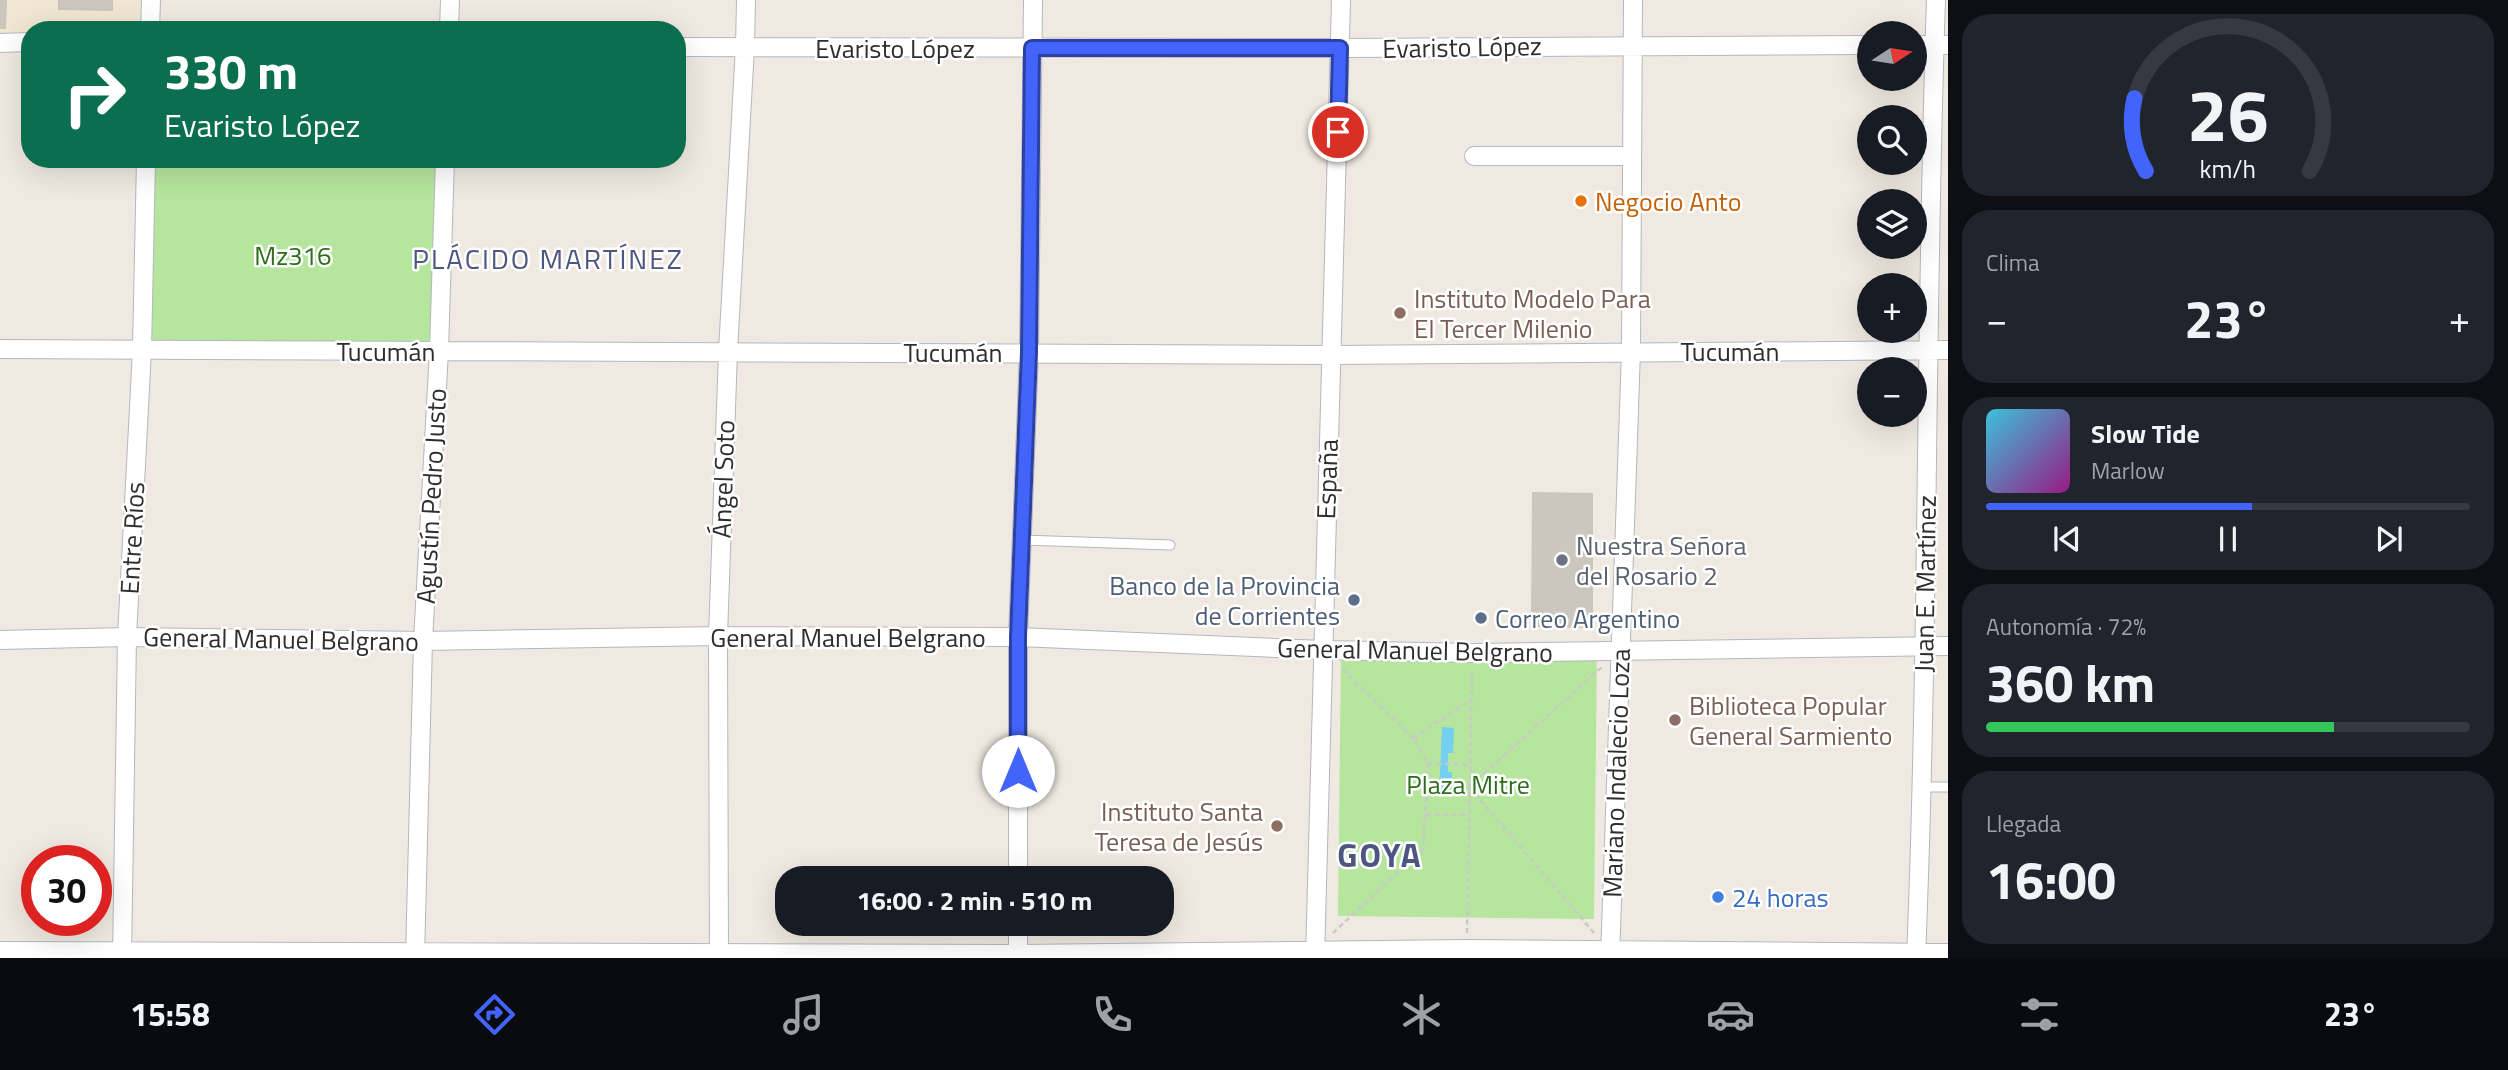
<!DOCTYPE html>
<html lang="es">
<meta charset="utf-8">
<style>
body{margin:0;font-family:"Titillium Web",sans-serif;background:#20242c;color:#f1f3f6;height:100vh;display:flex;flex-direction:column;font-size:26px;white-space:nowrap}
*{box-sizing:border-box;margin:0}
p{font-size:23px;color:#9ea1a6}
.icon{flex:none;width:38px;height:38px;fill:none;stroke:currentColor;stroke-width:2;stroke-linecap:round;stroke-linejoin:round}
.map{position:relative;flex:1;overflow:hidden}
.side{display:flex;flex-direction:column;gap:14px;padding:14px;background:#0d0f14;width:560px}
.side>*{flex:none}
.hud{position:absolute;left:21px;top:21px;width:665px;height:147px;border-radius:28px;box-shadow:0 7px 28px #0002;background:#0b6e4f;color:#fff;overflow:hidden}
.needle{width:46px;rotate:78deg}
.tools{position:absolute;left:1857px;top:21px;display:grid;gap:14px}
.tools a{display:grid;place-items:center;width:70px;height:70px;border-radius:50%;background:#171b24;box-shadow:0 7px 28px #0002;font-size:35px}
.speed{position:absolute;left:21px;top:845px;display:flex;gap:14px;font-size:35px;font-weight:700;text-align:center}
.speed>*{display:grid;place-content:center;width:91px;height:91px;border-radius:50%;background:#171b24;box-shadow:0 7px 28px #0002;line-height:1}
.speed .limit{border:10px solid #d22;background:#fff;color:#111}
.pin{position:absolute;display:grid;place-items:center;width:60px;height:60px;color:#fff;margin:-30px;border:4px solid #fff;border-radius:50%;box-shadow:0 2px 7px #0007}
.me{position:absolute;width:77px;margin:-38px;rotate:0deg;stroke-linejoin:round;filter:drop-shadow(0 0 5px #0008)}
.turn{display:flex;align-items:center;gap:24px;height:147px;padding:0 28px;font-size:32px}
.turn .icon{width:91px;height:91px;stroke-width:2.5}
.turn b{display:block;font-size:49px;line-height:60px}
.big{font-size:52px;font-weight:700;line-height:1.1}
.side .widget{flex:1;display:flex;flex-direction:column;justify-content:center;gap:10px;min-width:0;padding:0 24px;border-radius:28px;background:#20242c}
.side .dial{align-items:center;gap:0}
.dial svg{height:182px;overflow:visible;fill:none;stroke:#363941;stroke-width:7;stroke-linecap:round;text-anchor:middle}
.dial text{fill:#f1f3f6;stroke:none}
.song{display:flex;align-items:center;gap:21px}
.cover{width:84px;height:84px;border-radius:10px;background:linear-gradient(135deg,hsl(190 70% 55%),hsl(310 70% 35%))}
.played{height:7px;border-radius:4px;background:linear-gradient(90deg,#4264fb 55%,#363941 55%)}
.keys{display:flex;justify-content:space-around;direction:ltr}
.heat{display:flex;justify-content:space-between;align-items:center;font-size:38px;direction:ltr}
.charge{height:10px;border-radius:5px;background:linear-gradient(90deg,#34c759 72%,#363941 0)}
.trip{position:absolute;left:775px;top:866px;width:399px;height:70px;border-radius:28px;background:#171b24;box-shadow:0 7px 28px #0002;font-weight:700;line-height:70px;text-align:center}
.menu{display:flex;height:112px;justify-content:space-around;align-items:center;background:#090b0e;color:#9ea1a6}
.menu .icon{width:49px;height:49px}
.menu .active{color:#4264fb}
.menu b{font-size:32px;color:#f1f3f6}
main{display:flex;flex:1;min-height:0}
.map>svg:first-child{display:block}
.education{fill:#f0e6d1}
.green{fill:#b6e59e}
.water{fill:#75cff0}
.building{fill:#cbc7bf;stroke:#cbc5ba;stroke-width:2}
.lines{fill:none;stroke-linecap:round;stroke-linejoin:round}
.lane-casing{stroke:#b4b7c1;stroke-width:11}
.street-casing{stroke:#b4b7c1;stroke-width:20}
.path{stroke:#c9c9c9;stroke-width:2.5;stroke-dasharray:5 3.5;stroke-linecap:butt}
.lane{stroke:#fff;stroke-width:9}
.street{stroke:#fff;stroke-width:18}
.route-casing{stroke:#2b41a3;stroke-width:18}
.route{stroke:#4264fb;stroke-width:12}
.food-dot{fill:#e8710a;stroke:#fff;stroke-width:2.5}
.education-dot{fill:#8d6e63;stroke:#fff;stroke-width:2.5}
.worship-dot{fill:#6b7280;stroke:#fff;stroke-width:2.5}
.service-dot{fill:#5c6f8a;stroke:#fff;stroke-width:2.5}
.shop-dot{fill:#3f7fe0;stroke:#fff;stroke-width:2.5}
.labels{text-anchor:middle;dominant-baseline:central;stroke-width:5;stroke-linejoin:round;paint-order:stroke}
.street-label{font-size:26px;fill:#2e2e2e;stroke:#fff}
.food-label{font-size:26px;fill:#c56008;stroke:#fff;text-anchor:start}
.park-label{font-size:26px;fill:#2c6e1b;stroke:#fff}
.education-label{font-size:26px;fill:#785e54;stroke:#fff;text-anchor:start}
.worship-label{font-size:26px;fill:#5b616d;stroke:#fff;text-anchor:start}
.service-label{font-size:26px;fill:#4e5e75;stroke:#fff;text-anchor:end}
.shop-label{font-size:26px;fill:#366cbe;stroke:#fff;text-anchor:start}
.neighbourhood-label{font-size:28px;letter-spacing:2px;fill:#4d5680;stroke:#fff}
.district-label{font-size:33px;font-weight:bold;letter-spacing:2px;fill:#4d5680;stroke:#fff}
</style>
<main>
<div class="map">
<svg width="1948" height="958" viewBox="0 0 1948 958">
<rect width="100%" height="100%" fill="#efe9e1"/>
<path class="education" d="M 0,0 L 151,0 L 150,30 L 30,30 L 30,42 L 0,43 Z"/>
<path class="green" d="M 146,159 L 445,159 L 439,351 L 142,350 Z
M 1341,649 L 1597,652 L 1594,919 L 1338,916 Z"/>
<path class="water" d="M 1442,727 L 1454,728 L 1453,753 L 1448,753 L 1448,772 L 1452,772 L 1451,796 L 1439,796 Z"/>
<path class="building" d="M 0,0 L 6,0 L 5,28 L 0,28 Z
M 59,0 L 112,0 L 112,10 L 59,9 Z
M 1533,493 L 1592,494 L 1592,627 L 1532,626 Z"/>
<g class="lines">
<g class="lane-casing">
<path id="lane" d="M 1022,540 L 1170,545
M 1921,787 L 1948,787"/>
</g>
<g class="street-casing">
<path id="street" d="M 150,30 L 151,0
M 449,30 L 450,0
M 0,43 L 30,42
M 1914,45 L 1948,45
M 677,47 L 1340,48 L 1869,45
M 1474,156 L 1632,156
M 0,349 L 1331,355 L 1948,350
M 0,640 L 127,637 L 423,641 L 718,636 L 1018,637 L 1323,650 L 1473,653 L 1948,646
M 1018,878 L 1018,637 L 1029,352 L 1033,0
M 0,951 L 1018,954 L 1467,949 L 1948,953
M 122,958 L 127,637 L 142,350 L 146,159
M 415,958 L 423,641 L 439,351 L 445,159
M 719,958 L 718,636 L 728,351 L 745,47 L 746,0
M 1018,958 L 1018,924
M 1315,958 L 1341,0
M 1610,958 L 1631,351 L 1633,0
M 1916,958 C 1929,639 1925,319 1936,0"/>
</g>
<path class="path" d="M 1413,738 L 1471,700
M 1428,763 L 1470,765
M 1426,815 L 1468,815
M 1333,933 L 1423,849 L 1428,763 L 1413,738 L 1340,667
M 1467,933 L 1472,670
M 1594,933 L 1469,787 L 1602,667"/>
<use href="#lane" class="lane"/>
<use href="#street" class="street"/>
</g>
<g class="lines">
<g class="route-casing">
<path id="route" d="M 1018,771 L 1018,637 L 1029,352 L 1032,48 L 1340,48 L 1338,132"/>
</g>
<use href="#route" class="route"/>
</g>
<circle class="food-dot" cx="1581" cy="201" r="7"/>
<g class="education-dot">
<circle cx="1400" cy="313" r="7"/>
<circle cx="1675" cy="720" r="7"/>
<circle cx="1277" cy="826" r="7"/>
</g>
<circle class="worship-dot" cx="1562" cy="560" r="7"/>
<g class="service-dot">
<circle cx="1354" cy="600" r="7"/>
<circle cx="1481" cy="618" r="7"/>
</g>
<circle class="shop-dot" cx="1718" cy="897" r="7"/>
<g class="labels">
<g class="street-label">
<text transform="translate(1462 47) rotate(-1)">Evaristo López</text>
<text x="895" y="48">Evaristo López</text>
<text x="386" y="351">Tucumán</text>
<text x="1730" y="351">Tucumán</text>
<text x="953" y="352">Tucumán</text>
<text transform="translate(723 479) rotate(-88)">Ángel Soto</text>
<text transform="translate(1327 479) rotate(-88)">España</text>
<text transform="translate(431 496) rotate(-87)">Agustín Pedro Justo</text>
<text transform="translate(132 538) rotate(-87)">Entre Ríos</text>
<text transform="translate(1925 584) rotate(-89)">Juan E. Martínez</text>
<text x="848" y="637">General Manuel Belgrano</text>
<text transform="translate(281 639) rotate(1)">General Manuel Belgrano</text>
<text transform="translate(1415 650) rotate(1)">General Manuel Belgrano</text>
<text transform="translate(1616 773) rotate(-88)">Mariano Indalecio Loza</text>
</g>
<g class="food-label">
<text x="1595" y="201">Negocio Anto</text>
</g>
<g class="park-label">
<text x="293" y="255">Mz316</text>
<text x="1468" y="784">Plaza Mitre</text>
</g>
<g class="education-label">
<text x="1414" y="298">Instituto Modelo Para<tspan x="1414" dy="30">El Tercer Milenio</tspan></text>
<text x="1689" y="705">Biblioteca Popular<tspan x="1689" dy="30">General Sarmiento</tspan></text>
<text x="1263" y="811" text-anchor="end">Instituto Santa<tspan x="1263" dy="30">Teresa de Jesús</tspan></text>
</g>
<g class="worship-label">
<text x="1576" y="545">Nuestra Señora<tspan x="1576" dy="30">del Rosario 2</tspan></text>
</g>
<g class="service-label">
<text x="1340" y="585">Banco de la Provincia<tspan x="1340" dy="30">de Corrientes</tspan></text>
<text x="1495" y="618" text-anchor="start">Correo Argentino</text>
</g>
<g class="shop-label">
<text x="1732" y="897">24 horas</text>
</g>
<g class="neighbourhood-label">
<text x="548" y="258">PLÁCIDO MARTÍNEZ</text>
</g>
<g class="district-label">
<text x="1380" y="855">GOYA</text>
</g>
</g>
</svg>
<div class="tools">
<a><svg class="needle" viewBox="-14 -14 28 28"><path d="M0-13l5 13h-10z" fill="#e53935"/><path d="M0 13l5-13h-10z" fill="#9ea1a6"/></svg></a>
<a><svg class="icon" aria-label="search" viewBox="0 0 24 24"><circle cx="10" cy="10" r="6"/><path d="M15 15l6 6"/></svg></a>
<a><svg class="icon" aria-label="layers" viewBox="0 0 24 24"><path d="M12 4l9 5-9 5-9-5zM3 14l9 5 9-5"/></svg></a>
<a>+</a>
<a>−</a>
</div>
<div class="speed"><div class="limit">30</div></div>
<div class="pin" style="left:1338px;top:132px;background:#d93025"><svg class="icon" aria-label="arrive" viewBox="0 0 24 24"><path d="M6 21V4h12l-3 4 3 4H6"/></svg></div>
<svg class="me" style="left:1018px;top:771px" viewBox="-20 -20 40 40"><circle r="19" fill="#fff"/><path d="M0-13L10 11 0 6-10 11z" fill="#4264fb"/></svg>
<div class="trip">16:00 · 2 min · 510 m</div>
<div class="hud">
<div class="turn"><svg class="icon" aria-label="right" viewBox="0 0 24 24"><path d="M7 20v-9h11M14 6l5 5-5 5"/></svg><div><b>330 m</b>Evaristo López</div></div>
</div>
</div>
<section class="side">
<div class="widget dial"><svg viewBox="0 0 100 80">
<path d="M14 69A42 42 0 1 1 86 69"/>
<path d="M14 69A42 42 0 0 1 9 37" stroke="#4264fb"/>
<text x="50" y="56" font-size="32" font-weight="700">26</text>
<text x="50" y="72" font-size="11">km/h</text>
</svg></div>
<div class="widget"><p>Clima</p>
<div class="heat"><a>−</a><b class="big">23°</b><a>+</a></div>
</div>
<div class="widget">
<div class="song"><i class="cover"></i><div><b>Slow Tide</b><p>Marlow</p></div></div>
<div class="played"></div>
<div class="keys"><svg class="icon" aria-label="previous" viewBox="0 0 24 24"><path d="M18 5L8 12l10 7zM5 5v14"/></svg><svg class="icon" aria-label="pause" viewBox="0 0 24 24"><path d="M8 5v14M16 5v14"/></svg><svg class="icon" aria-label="next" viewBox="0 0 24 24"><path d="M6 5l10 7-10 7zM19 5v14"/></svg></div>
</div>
<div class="widget"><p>Autonomía · 72%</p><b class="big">360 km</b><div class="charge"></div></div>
<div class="widget"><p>Llegada</p><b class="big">16:00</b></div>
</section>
</main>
<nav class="menu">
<b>15:58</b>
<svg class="icon active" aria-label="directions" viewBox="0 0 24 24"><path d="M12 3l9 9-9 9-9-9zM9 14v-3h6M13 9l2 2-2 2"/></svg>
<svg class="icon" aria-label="music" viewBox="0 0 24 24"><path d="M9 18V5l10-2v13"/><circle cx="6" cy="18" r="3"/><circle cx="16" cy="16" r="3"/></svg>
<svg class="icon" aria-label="phone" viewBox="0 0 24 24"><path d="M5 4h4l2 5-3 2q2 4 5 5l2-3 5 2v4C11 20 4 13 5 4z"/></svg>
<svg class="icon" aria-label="climate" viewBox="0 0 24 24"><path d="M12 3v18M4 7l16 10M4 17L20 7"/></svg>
<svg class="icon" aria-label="car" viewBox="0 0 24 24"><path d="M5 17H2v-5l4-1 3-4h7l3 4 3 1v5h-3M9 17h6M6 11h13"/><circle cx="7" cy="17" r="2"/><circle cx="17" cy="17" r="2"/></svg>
<svg class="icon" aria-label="filters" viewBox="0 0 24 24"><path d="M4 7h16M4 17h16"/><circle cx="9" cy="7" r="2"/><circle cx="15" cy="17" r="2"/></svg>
<b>23°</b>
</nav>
